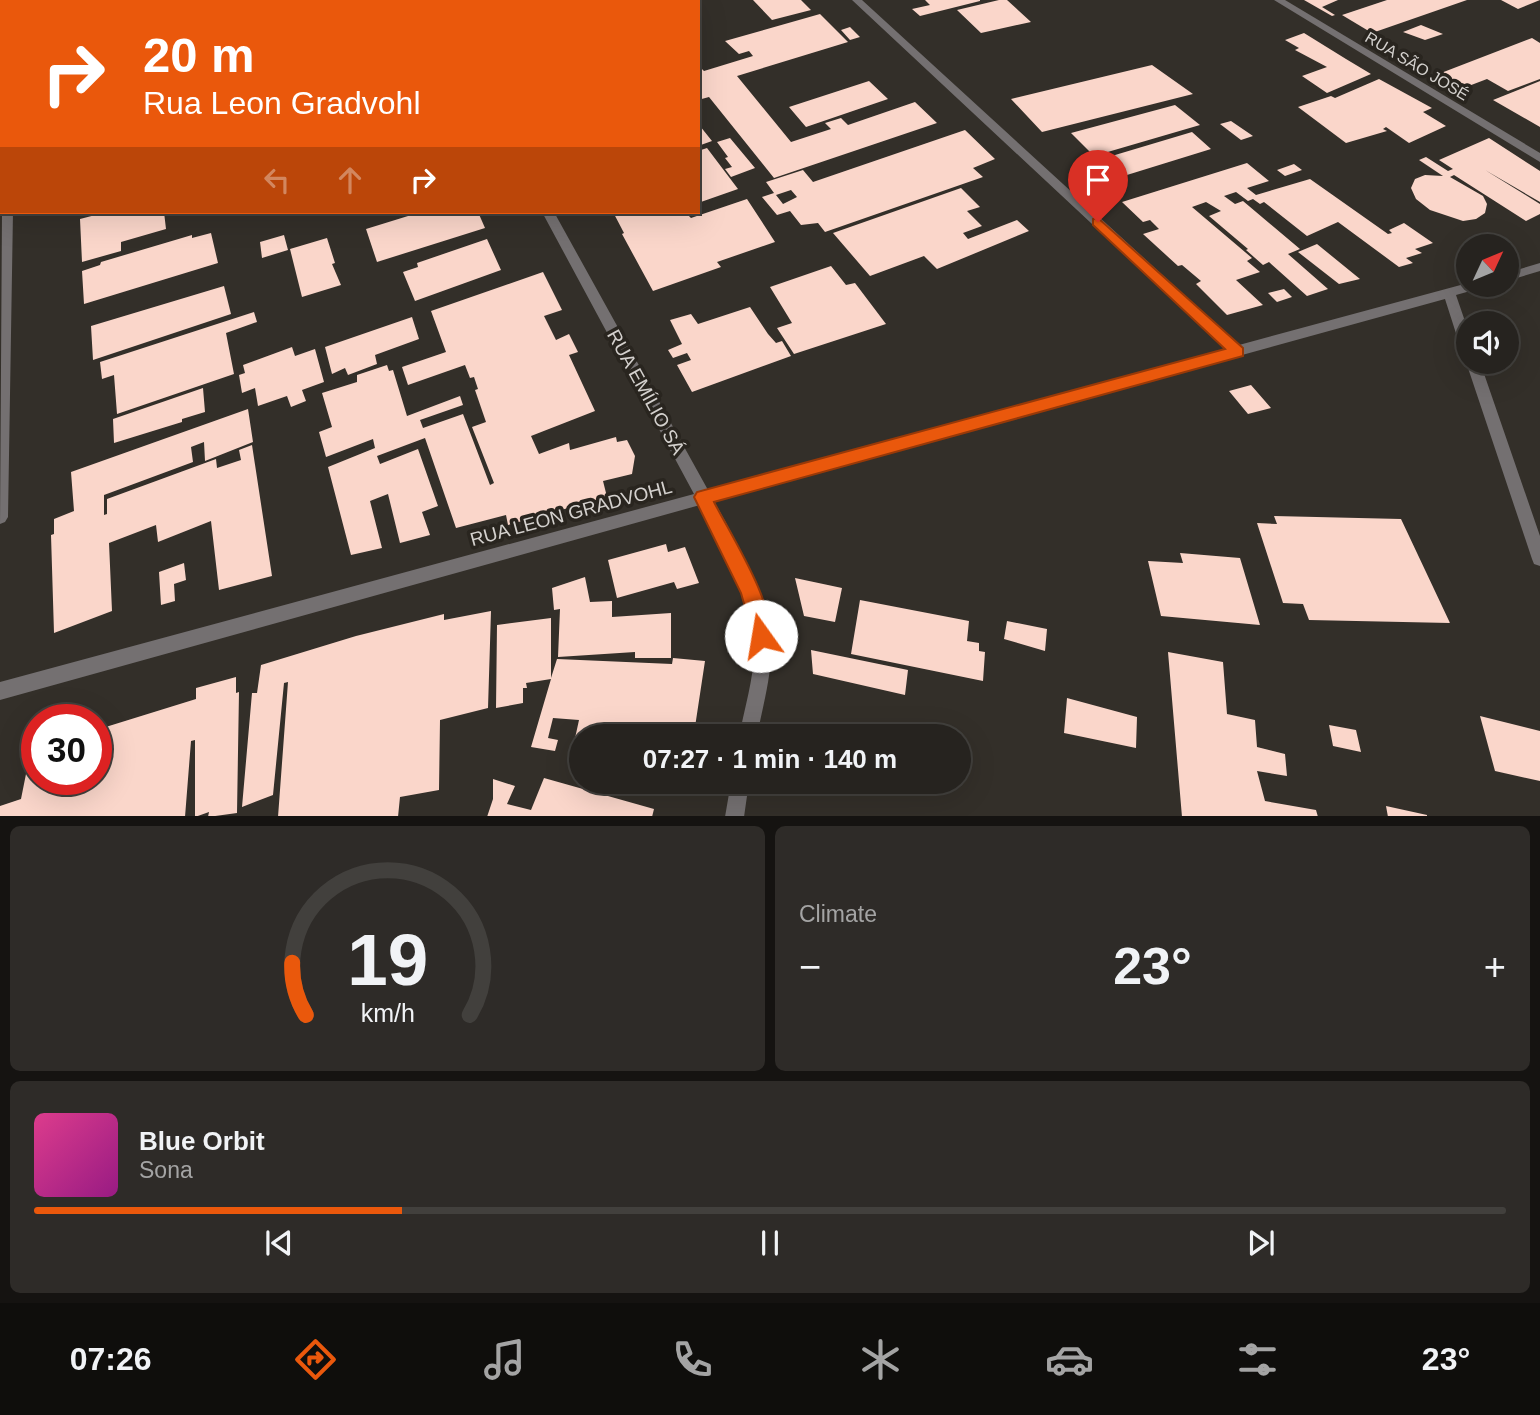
<!DOCTYPE html>
<meta charset="utf-8">
<style>
body{margin:0;font-family:Helvetica,sans-serif;background:#2e2b28;color:#f1f3f6;height:100vh;display:flex;flex-direction:column;font-size:26px;white-space:nowrap}
*{box-sizing:border-box;margin:0}
p{font-size:23px;color:#a4a4a4}
.icon{flex:none;width:38px;height:38px;fill:none;stroke:currentColor;stroke-width:2;stroke-linecap:round;stroke-linejoin:round}
.map{position:relative;height:816px;overflow:hidden}
.details{display:flex;flex-direction:column;gap:10px;padding:10px;background:#151311;flex:1}
.details>*{flex:none}
.banner{position:absolute;left:0px;top:0px;width:700px;height:214px;box-shadow:0 7px 28px #0002,0 0 0 2px #42403d;background:#ea580c;color:#fff;overflow:hidden}
.needle{width:46px;rotate:46deg}
.controls{position:absolute;left:1456px;top:234px;display:grid;gap:14px}
.controls a{display:grid;place-items:center;width:63px;height:63px;border-radius:50%;background:#26231f;box-shadow:0 7px 28px #0002,0 0 0 2px #42403d;font-size:35px}
.speed{position:absolute;left:21px;top:704px;display:flex;gap:14px;font-size:35px;font-weight:700;text-align:center}
.speed>*{display:grid;place-content:center;width:91px;height:91px;border-radius:50%;background:#26231f;box-shadow:0 7px 28px #0002,0 0 0 2px #42403d;line-height:1}
.speed .limit{border:10px solid #d22;background:#fff;color:#111}
.pin{position:absolute;display:grid;place-items:center;width:60px;height:60px;color:#fff;margin:-72px -30px;border-radius:50% 50% 50% 0;rotate:-45deg;box-shadow:0 0 7px #0007}
.pin .icon{rotate:45deg}
.me{position:absolute;width:77px;margin:-38px;rotate:347deg;stroke-linejoin:round;filter:drop-shadow(0 0 5px #0008)}
.turn{display:flex;align-items:center;gap:24px;height:147px;padding:0 28px;font-size:32px}
.turn .icon{width:91px;height:91px;stroke-width:2.5}
.turn b{display:block;font-size:49px;line-height:60px}
.lanes{display:flex;align-items:center;height:66px;padding:0 28px;background:#0003;justify-content:center;gap:35px;direction:ltr}
.lanes .off{opacity:.35}
.big{font-size:52px;font-weight:800;line-height:1.1}
.details .card{flex:1;display:flex;flex-direction:column;justify-content:center;gap:10px;min-width:0;padding:0 24px;border-radius:10px;background:#2e2b28}
.details .dial{align-items:center;gap:0}
.dial svg{height:182px;overflow:visible;fill:none;stroke:#42403d;stroke-width:7;stroke-linecap:round;text-anchor:middle}
.dial text{fill:#f1f3f6;stroke:none}
.song{display:flex;align-items:center;gap:21px}
.cover{width:84px;height:84px;border-radius:10px;background:linear-gradient(135deg,hsl(330 70% 55%),hsl(310 70% 35%))}
.played{height:7px;border-radius:4px;background:linear-gradient(90deg,#ea580c 25%,#42403d 25%)}
.keys{display:flex;justify-content:space-around;direction:ltr}
.heat{display:flex;justify-content:space-between;align-items:center;font-size:38px;direction:ltr}
.details .tiles{flex:1;display:grid;gap:10px;grid-template-columns:1fr 1fr}
.card:last-child{grid-column:span 2}
.trip{position:absolute;left:569px;top:724px;width:402px;height:70px;border-radius:35px;background:#26231f;box-shadow:0 7px 28px #0002,0 0 0 2px #42403d;font-weight:800;line-height:70px;text-align:center}
.dock{display:flex;height:112px;justify-content:space-around;align-items:center;background:#0f0e0c;color:#a4a4a4}
.dock .icon{width:49px;height:49px}
.dock .current{color:#ea580c}
.dock b{font-size:32px;color:#f1f3f6}
.map>svg:first-child{display:block}
.building{fill:#fad6ca;fill-rule:evenodd}
.lines{fill:none;stroke-linecap:round;stroke-linejoin:round}
.minor{fill:#747071;fill-rule:evenodd}
.route{fill:#ea580c;stroke:#983908;stroke-width:2}
.labels{text-anchor:middle;dominant-baseline:central;stroke-width:7;stroke-linejoin:round;paint-order:stroke}
.far-street-label{font-size:16px;fill:#d4d1ce;stroke:#29251f}
.street-label{font-size:19px;fill:#d4d1ce;stroke:#29251f}
</style>
<div class="map">
<svg width="1540" height="817" viewBox="0 0 1540 817">
<rect width="100%" height="100%" fill="#332f29"/>
<path class="building" d="M 753,0 L 801,0 L 811,10 L 772,20 Z
M 925,0 L 980,0 L 980,1 L 920,16 L 912,9 L 930,5 Z
M 999,0 L 1007,0 L 1031,22 L 981,33 L 957,10 Z
M 1304,0 L 1338,0 L 1322,7 L 1335,15 L 1332,16 Z
M 1387,0 L 1467,0 L 1372,33 L 1342,15 Z
M 1501,0 L 1540,0 L 1518,9 Z
M 820,14 L 848,42 L 737,76 L 791,142 L 831,129 L 825,123 L 841,118 L 848,125 L 915,102 L 937,123 L 774,178 L 709,97 L 698,100 L 698,65 L 704,71 L 753,56 L 749,51 L 739,54 L 725,41 Z
M 1421,25 L 1443,34 L 1425,40 L 1403,32 Z
M 850,27 L 860,37 L 850,40 L 841,30 Z
M 1304,33 L 1346,59 L 1371,74 L 1327,93 L 1302,76 L 1327,67 L 1295,50 L 1299,48 L 1285,40 Z
M 1532,38 L 1540,43 L 1540,79 L 1508,91 L 1487,79 L 1466,87 L 1441,73 Z
M 1152,65 L 1193,94 L 1042,132 L 1011,99 Z
M 1379,79 L 1432,108 L 1423,112 L 1446,126 L 1409,143 L 1386,127 L 1383,129 L 1387,131 L 1346,143 L 1298,107 L 1331,96 L 1335,98 Z
M 869,81 L 888,99 L 806,127 L 789,107 Z
M 1540,81 L 1540,127 L 1493,100 L 1523,88 Z
M 1175,105 L 1200,125 L 1094,156 L 1071,133 Z
M 1231,121 L 1253,136 L 1241,140 L 1220,124 Z
M 698,126 L 700,126 L 712,141 L 698,146 Z
M 965,130 L 995,159 L 973,168 L 983,177 L 825,232 L 818,223 L 801,225 L 790,211 L 777,215 L 762,197 L 774,193 L 766,182 L 803,170 L 813,182 ZM 791,190 L 797,197 L 783,204 L 776,195 Z
M 1192,132 L 1211,149 L 1114,179 L 1095,161 Z
M 730,138 L 755,168 L 731,177 L 725,169 L 732,167 L 725,158 L 728,157 L 717,142 Z
M 1489,138 L 1540,171 L 1540,202 L 1485,170 L 1540,204 L 1540,214 L 1526,221 L 1454,175 L 1450,177 L 1483,196 L 1487,204 L 1485,213 L 1476,219 L 1463,221 L 1430,210 L 1416,199 L 1411,188 L 1415,179 L 1425,175 L 1443,176 L 1419,160 L 1426,157 L 1448,171 L 1453,169 L 1439,160 Z
M 707,148 L 738,189 L 698,203 L 698,151 Z
M 1247,163 L 1269,181 L 1247,188 L 1256,195 L 1310,179 L 1388,234 L 1392,233 L 1389,230 L 1404,223 L 1433,243 L 1415,249 L 1422,253 L 1406,258 L 1413,263 L 1399,267 L 1338,222 L 1307,236 L 1264,202 L 1260,204 L 1253,199 L 1248,201 L 1236,192 L 1224,196 L 1235,204 L 1243,201 L 1300,249 L 1288,254 L 1328,289 L 1307,296 L 1269,262 L 1263,265 L 1246,250 L 1248,249 L 1209,216 L 1221,211 L 1206,202 L 1192,207 L 1252,258 L 1247,261 L 1260,272 L 1236,280 L 1263,305 L 1227,315 L 1196,284 L 1201,281 L 1182,265 L 1178,266 L 1143,234 L 1159,229 L 1150,220 L 1143,222 L 1122,202 Z
M 1294,164 L 1302,170 L 1285,176 L 1277,170 Z
M 961,188 L 980,207 L 967,211 L 982,226 L 963,233 L 968,239 L 1017,220 L 1029,231 L 937,269 L 924,256 L 870,276 L 833,233 Z
M 747,199 L 775,242 L 717,262 L 721,267 L 653,291 L 622,234 L 624,233 L 613,212 L 685,212 L 691,218 Z
M 107,212 L 164,212 L 166,229 L 121,242 L 121,251 L 82,262 L 80,219 Z
M 421,212 L 478,212 L 485,228 L 377,262 L 366,229 Z
M 211,233 L 218,263 L 84,304 L 82,271 L 100,265 L 101,262 L 192,235 L 192,238 Z
M 284,235 L 288,250 L 262,258 L 260,242 Z
M 327,238 L 335,263 L 332,264 L 341,285 L 302,297 L 290,249 Z
M 487,239 L 501,270 L 415,301 L 403,272 L 418,267 L 417,263 Z
M 1317,244 L 1360,279 L 1339,284 L 1298,252 Z
M 831,266 L 846,285 L 855,283 L 886,324 L 794,354 L 777,328 L 792,323 L 770,287 Z
M 543,272 L 562,310 L 544,316 L 556,340 L 569,334 L 578,352 L 569,355 L 595,411 L 531,436 L 539,454 L 569,443 L 570,450 L 616,437 L 617,442 L 627,440 L 635,456 L 632,474 L 603,481 L 607,497 L 508,525 L 506,515 L 456,528 L 425,438 L 377,456 L 380,464 L 418,449 L 438,506 L 422,512 L 430,535 L 400,543 L 388,494 L 370,501 L 382,548 L 351,555 L 328,467 L 375,448 L 373,439 L 326,457 L 319,432 L 332,427 L 322,393 L 357,382 L 357,375 L 387,365 L 389,371 L 393,370 L 407,416 L 460,396 L 463,405 L 420,420 L 423,428 L 463,414 L 490,485 L 494,483 L 472,427 L 486,422 L 475,390 L 478,389 L 474,377 L 470,378 L 465,365 L 408,385 L 402,367 L 446,352 L 431,311 Z
M 224,286 L 231,314 L 93,360 L 91,326 Z
M 1284,289 L 1292,297 L 1277,302 L 1268,293 Z
M 750,307 L 768,334 L 776,343 L 782,341 L 791,356 L 692,392 L 677,365 L 691,360 L 687,353 L 673,358 L 668,350 L 682,344 L 670,320 L 691,314 L 698,324 Z
M 254,312 L 257,322 L 226,333 L 234,374 L 117,414 L 114,375 L 102,379 L 100,362 Z
M 412,317 L 419,339 L 375,355 L 377,364 L 348,375 L 345,368 L 332,374 L 325,347 Z
M 292,347 L 295,356 L 315,349 L 324,382 L 302,390 L 306,401 L 291,407 L 287,396 L 258,406 L 255,388 L 242,393 L 239,375 L 245,373 L 243,365 Z
M 1251,385 L 1271,408 L 1248,414 L 1229,391 Z
M 203,388 L 205,412 L 182,419 L 182,422 L 114,443 L 113,419 Z
M 248,409 L 253,442 L 205,461 L 204,442 L 191,447 L 193,462 L 104,495 L 104,515 L 107,514 L 107,499 L 216,459 L 217,468 L 241,460 L 239,450 L 252,445 L 272,576 L 219,590 L 211,521 L 158,542 L 156,525 L 109,543 L 112,611 L 54,633 L 51,535 L 54,534 L 54,519 L 74,511 L 71,472 Z
M 1274,516 L 1401,519 L 1450,623 L 1309,620 L 1303,604 L 1283,603 L 1257,523 L 1277,524 Z
M 666,544 L 668,552 L 685,547 L 699,583 L 677,589 L 674,582 L 617,598 L 608,560 Z
M 1180,553 L 1240,558 L 1260,625 L 1161,616 L 1148,561 L 1183,563 Z
M 184,563 L 186,580 L 174,584 L 175,601 L 161,605 L 159,572 Z
M 585,577 L 590,602 L 612,601 L 612,617 L 671,613 L 671,658 L 635,658 L 635,652 L 558,657 L 560,609 L 554,610 L 552,588 Z
M 795,578 L 842,588 L 835,622 L 804,616 Z
M 860,600 L 969,621 L 967,641 L 979,643 L 979,651 L 985,652 L 983,681 L 851,654 Z
M 491,611 L 488,708 L 440,720 L 439,790 L 400,797 L 398,817 L 278,817 L 288,682 L 284,683 L 273,795 L 242,807 L 252,693 L 257,693 L 261,665 L 356,636 L 444,614 L 444,620 Z
M 551,618 L 551,678 L 557,659 L 672,664 L 673,658 L 705,661 L 695,727 L 628,723 L 626,737 L 581,737 L 581,753 L 572,752 L 579,720 L 553,718 L 548,738 L 558,740 L 555,751 L 531,747 L 551,679 L 526,683 L 527,688 L 523,688 L 523,703 L 496,708 L 497,625 Z
M 1007,621 L 1047,629 L 1045,651 L 1004,639 Z
M 811,650 L 908,670 L 905,695 L 813,674 Z
M 1168,652 L 1223,662 L 1227,714 L 1255,720 L 1257,747 L 1285,754 L 1287,776 L 1257,771 L 1265,801 L 1316,810 L 1318,817 L 1182,817 Z
M 236,677 L 236,693 L 239,692 L 237,813 L 208,817 L 209,812 L 195,817 L 195,740 L 191,741 L 185,817 L 0,817 L 0,806 L 21,799 L 31,749 L 37,747 L 37,779 L 96,779 L 96,730 L 196,699 L 196,688 Z
M 1067,698 L 1137,717 L 1136,748 L 1064,733 Z
M 1480,716 L 1540,731 L 1540,781 L 1495,771 Z
M 1329,725 L 1356,730 L 1361,752 L 1333,746 Z
M 544,778 L 654,809 L 652,817 L 487,817 L 493,799 L 493,779 L 515,786 L 507,804 L 531,810 Z
M 1386,806 L 1427,815 L 1427,817 L 1388,817 Z"/>
<g class="lines">
<path class="minor" d="M 7,0 L 17,0 L 17,2 L 7,2 Z
M 428,0 L 438,0 L 438,2 L 429,2 Z
M 513,0 L 529,0 L 512,2 Z
M 852,0 L 862,0 L 1239,345 L 1468,283 L 1468,285 L 1483,285 L 1481,288 L 1456,295 L 1468,330 L 1468,354 L 1463,353 L 1461,349 L 1445,299 L 714,501 C 737,543 772,603 771,651 C 771,679 762,709 757,737 L 739,737 C 744,710 754,678 754,651 C 756,603 723,547 700,505 L 0,700 L 0,682 L 694,494 L 542,212 L 554,212 L 708,490 L 1226,349 Z
M 1274,0 L 1285,0 L 1540,153 L 1540,162 Z
M 0,130 L 2,130 L 0,137 Z
M 2,211 L 13,212 L 8,517 L 5,522 L 0,524 Z
M 1540,263 L 1540,271 L 1507,281 L 1507,273 Z
M 1468,358 L 1468,362 L 1480,362 L 1540,536 L 1540,566 L 1534,564 L 1532,559 L 1466,362 Z
M 731,782 L 749,782 L 744,817 L 725,817 Z"/>
</g>
<path class="route" d="M 1098,218 L 1243,348 L 1243,356 L 714,502 C 728,530 781,613 768,642 L 761,645 L 755,642 L 741,593 L 694,497 L 697,492 L 1225,349 L 1093,225 L 1093,219 Z"/>
<g class="labels">
<g class="far-street-label">
<text transform="translate(1417 66) rotate(31)">RUA SÃO JOSÉ</text>
</g>
<g class="street-label">
<text transform="translate(646 392) rotate(61)">RUA EMÍLIO SÁ</text>
<text transform="translate(571 513) rotate(-15)">RUA LEON GRADVOHL</text>
</g>
</g>
</svg>
<div class="controls">
<a><svg class="needle" viewBox="-14 -14 28 28"><path d="M0-13l5 13h-10z" fill="#e53935"/><path d="M0 13l5-13h-10z" fill="#a4a4a4"/></svg></a>
<a><svg class="icon" aria-label="sound" viewBox="0 0 24 24"><path d="M4 9h4l5-4v14l-5-4H4zM17 9q2 3 0 6"/></svg></a>
</div>
<div class="speed"><div class="limit">30</div></div>
<div class="pin" style="left:1098px;top:222px;background:#d93025"><svg class="icon" aria-label="arrive" viewBox="0 0 24 24"><path d="M6 21V4h12l-3 4 3 4H6"/></svg></div>
<svg class="me" style="left:761px;top:636px" viewBox="-20 -20 40 40"><circle r="19" fill="#fff"/><path d="M0-13L10 11 0 6-10 11z" fill="#ea580c"/></svg>
<div class="trip">07:27 · 1 min · 140 m</div>
<div class="banner">
<div class="turn"><svg class="icon" aria-label="right" viewBox="0 0 24 24"><path d="M7 20v-9h11M14 6l5 5-5 5"/></svg><div><b>20 m</b>Rua Leon Gradvohl</div></div>
<div class="lanes"><svg class="icon off" aria-label="left" viewBox="0 0 24 24"><path d="M17 20v-9H6M10 6l-5 5 5 5"/></svg><svg class="icon off" aria-label="ahead" viewBox="0 0 24 24"><path d="M12 20V5M6 11l6-6 6 6"/></svg><svg class="icon" aria-label="right" viewBox="0 0 24 24"><path d="M7 20v-9h11M14 6l5 5-5 5"/></svg></div>
</div>
</div>
<section class="details">
<div class="tiles">
<div class="card dial"><svg viewBox="0 0 100 80">
<path d="M14 69A42 42 0 1 1 86 69"/>
<path d="M14 69A42 42 0 0 1 8 46" stroke="#ea580c"/>
<text x="50" y="56" font-size="32" font-weight="700">19</text>
<text x="50" y="72" font-size="11">km/h</text>
</svg></div>
<div class="card"><p>Climate</p>
<div class="heat"><a>−</a><b class="big">23°</b><a>+</a></div>
</div>
<div class="card">
<div class="song"><i class="cover"></i><div><b>Blue Orbit</b><p>Sona</p></div></div>
<div class="played"></div>
<div class="keys"><svg class="icon" aria-label="previous" viewBox="0 0 24 24"><path d="M18 5L8 12l10 7zM5 5v14"/></svg><svg class="icon" aria-label="pause" viewBox="0 0 24 24"><path d="M8 5v14M16 5v14"/></svg><svg class="icon" aria-label="next" viewBox="0 0 24 24"><path d="M6 5l10 7-10 7zM19 5v14"/></svg></div>
</div>
</div>
</section>
<nav class="dock">
<b>07:26</b>
<svg class="icon current" aria-label="directions" viewBox="0 0 24 24"><path d="M12 3l9 9-9 9-9-9zM9 14v-3h6M13 9l2 2-2 2"/></svg>
<svg class="icon" aria-label="music" viewBox="0 0 24 24"><path d="M9 18V5l10-2v13"/><circle cx="6" cy="18" r="3"/><circle cx="16" cy="16" r="3"/></svg>
<svg class="icon" aria-label="phone" viewBox="0 0 24 24"><path d="M5 4h4l2 5-3 2q2 4 5 5l2-3 5 2v4C11 20 4 13 5 4z"/></svg>
<svg class="icon" aria-label="climate" viewBox="0 0 24 24"><path d="M12 3v18M4 7l16 10M4 17L20 7"/></svg>
<svg class="icon" aria-label="car" viewBox="0 0 24 24"><path d="M5 17H2v-5l4-1 3-4h7l3 4 3 1v5h-3M9 17h6M6 11h13"/><circle cx="7" cy="17" r="2"/><circle cx="17" cy="17" r="2"/></svg>
<svg class="icon" aria-label="filters" viewBox="0 0 24 24"><path d="M4 7h16M4 17h16"/><circle cx="9" cy="7" r="2"/><circle cx="15" cy="17" r="2"/></svg>
<b>23°</b>
</nav>
